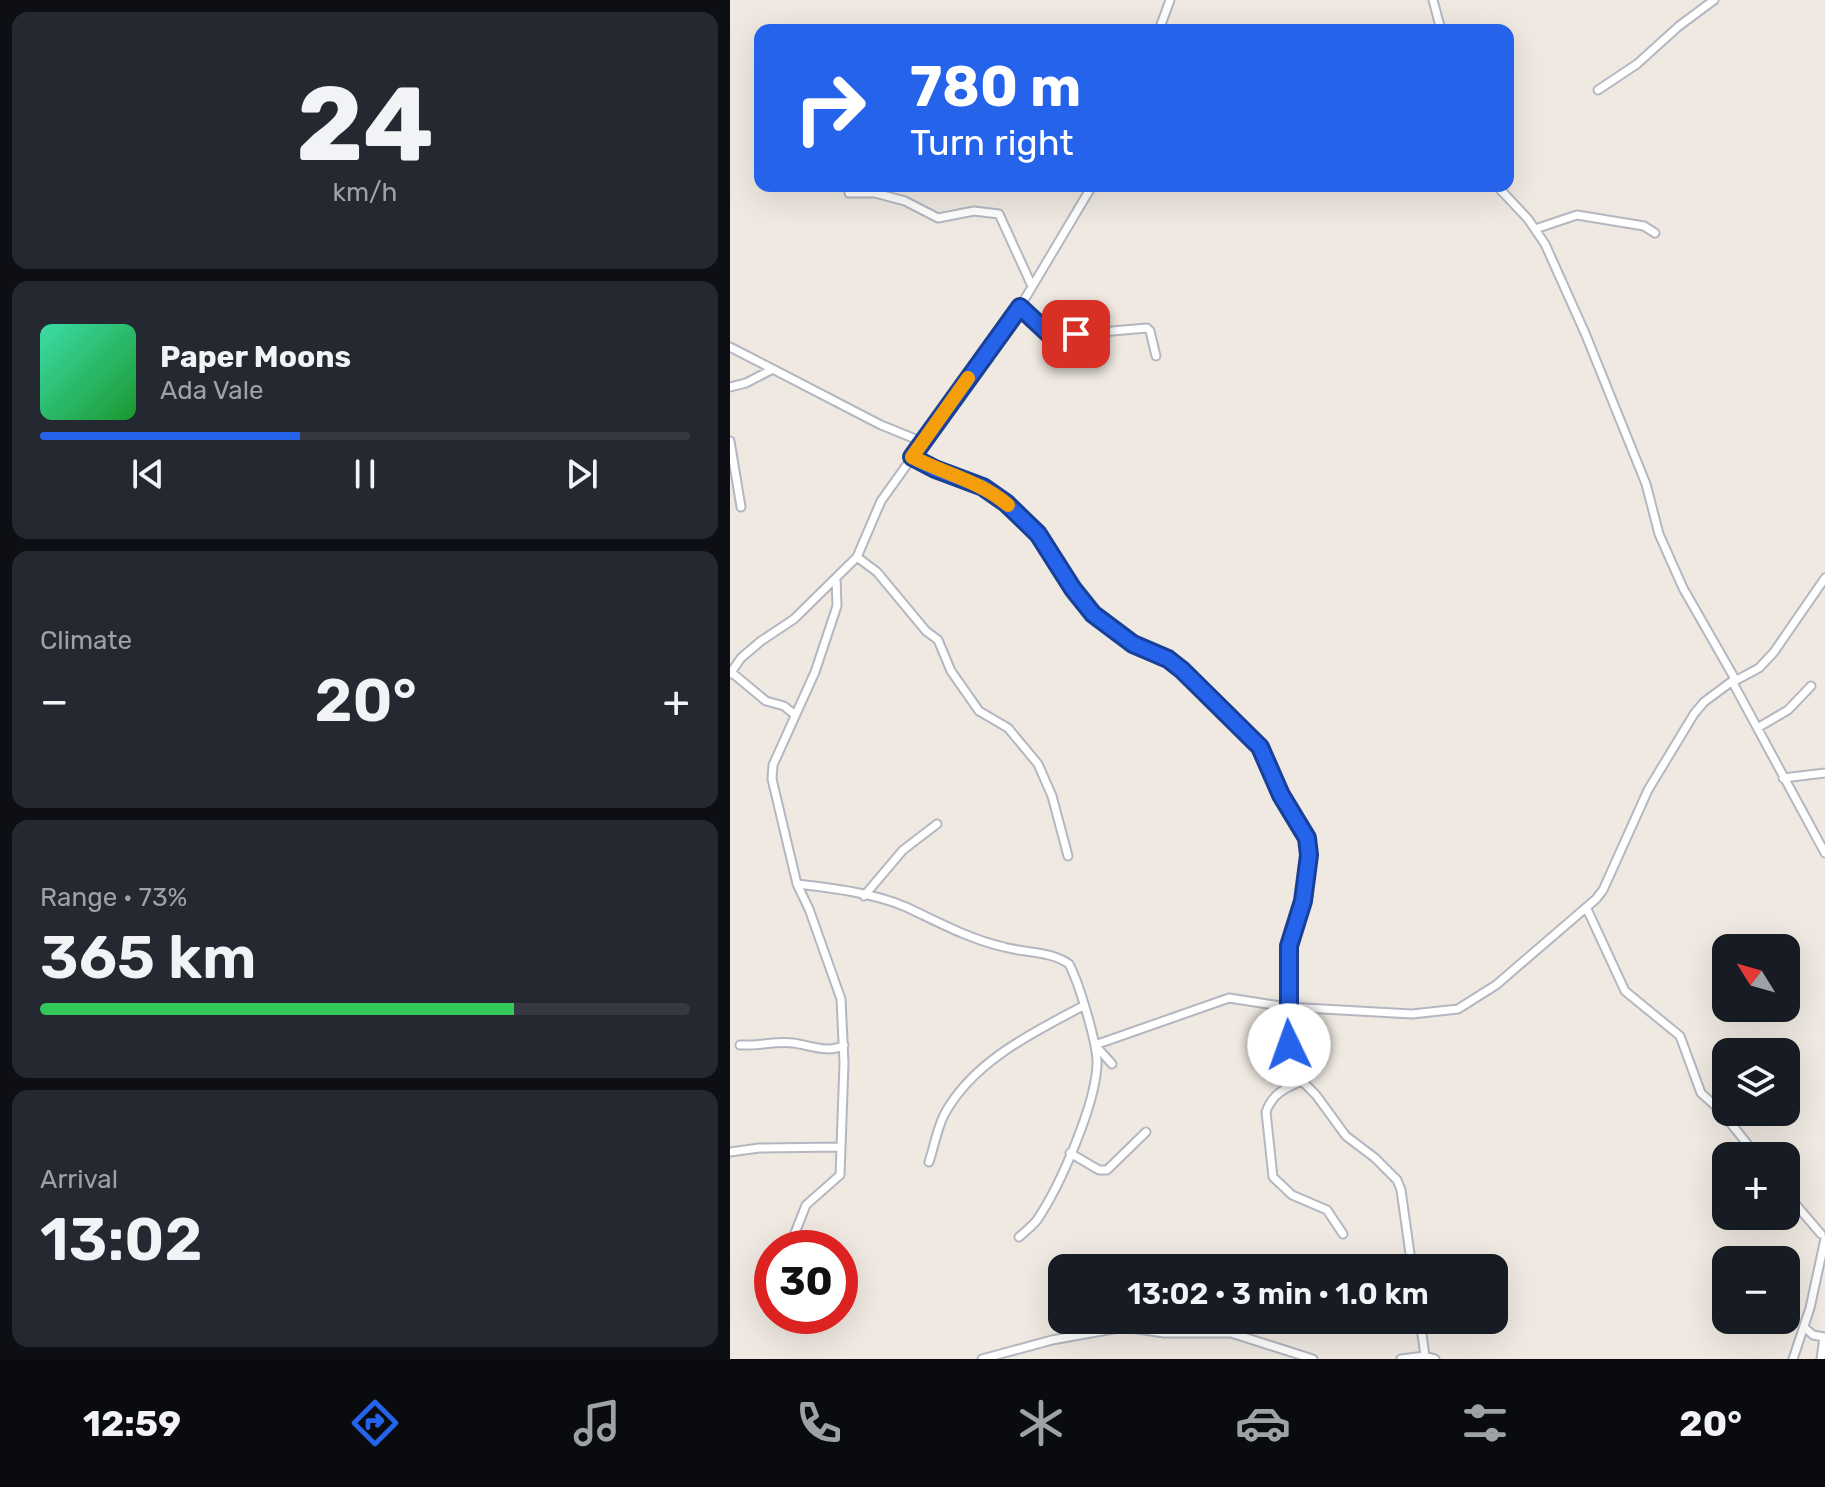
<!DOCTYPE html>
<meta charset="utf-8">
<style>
body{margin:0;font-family:Rubik,sans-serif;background:#242831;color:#f1f3f6;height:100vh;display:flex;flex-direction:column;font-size:30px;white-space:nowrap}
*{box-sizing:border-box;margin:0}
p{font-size:26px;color:#9ea1a6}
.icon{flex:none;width:44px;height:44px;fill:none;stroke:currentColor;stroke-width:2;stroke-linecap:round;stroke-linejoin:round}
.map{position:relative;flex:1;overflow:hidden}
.drawer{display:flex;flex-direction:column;gap:12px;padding:12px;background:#0d0f14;width:730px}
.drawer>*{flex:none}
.guide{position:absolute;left:24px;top:24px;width:760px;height:168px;border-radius:16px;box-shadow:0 8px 32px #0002;background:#2563eb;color:#fff;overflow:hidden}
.needle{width:52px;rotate:307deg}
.controls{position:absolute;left:982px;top:934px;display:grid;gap:16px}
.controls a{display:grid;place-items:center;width:88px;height:88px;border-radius:16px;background:#171b24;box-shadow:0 8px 32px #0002;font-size:40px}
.speed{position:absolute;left:24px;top:1230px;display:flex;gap:16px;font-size:40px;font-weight:700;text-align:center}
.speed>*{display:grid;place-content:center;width:104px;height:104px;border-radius:50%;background:#171b24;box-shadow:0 8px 32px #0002;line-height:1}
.speed .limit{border:12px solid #d22;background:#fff;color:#111}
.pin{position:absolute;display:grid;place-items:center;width:68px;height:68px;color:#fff;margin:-34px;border-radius:16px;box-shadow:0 4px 12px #0006}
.me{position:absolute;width:88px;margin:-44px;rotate:357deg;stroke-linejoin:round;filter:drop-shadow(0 0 6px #0008)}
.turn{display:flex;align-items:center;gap:28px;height:168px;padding:0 24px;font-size:36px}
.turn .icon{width:104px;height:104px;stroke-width:2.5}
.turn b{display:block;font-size:56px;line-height:68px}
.big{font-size:60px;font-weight:600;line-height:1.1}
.drawer .tile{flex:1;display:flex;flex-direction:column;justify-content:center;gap:12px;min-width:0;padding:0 28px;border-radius:16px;background:#242831}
.drawer .dial{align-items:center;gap:0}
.dial b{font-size:104px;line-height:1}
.song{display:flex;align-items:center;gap:24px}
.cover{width:96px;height:96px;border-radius:12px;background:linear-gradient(135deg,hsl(160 70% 55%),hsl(130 70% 35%))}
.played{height:8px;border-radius:4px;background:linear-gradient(90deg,#2563eb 40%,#363941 40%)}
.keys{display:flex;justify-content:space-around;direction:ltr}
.heat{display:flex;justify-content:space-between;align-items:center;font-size:44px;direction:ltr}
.charge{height:12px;border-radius:6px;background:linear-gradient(90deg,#34c759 73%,#363941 0)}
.trip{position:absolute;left:318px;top:1254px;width:460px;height:80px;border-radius:16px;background:#171b24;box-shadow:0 8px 32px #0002;font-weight:600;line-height:80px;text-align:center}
.dock{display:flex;height:128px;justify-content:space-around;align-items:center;background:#090b0e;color:#9ea1a6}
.dock .icon{width:56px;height:56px}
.dock .active{color:#2563eb}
.dock b{font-size:36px;color:#f1f3f6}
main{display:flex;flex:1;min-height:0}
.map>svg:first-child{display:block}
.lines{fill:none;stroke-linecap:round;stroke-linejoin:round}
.minor-casing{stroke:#b4b7c1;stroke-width:11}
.minor{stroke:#fff;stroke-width:7}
.route-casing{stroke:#184099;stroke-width:20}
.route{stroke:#2563eb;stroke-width:14}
.slow{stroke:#f59e0b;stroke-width:14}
</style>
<main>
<section class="drawer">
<div class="tile dial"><b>24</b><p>km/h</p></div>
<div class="tile">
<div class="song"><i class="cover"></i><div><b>Paper Moons</b><p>Ada Vale</p></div></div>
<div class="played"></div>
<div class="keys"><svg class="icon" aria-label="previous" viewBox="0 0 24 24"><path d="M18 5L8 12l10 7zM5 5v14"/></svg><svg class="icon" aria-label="pause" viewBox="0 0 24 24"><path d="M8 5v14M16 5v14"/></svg><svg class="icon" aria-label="next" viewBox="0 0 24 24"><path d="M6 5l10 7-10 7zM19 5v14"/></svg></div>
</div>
<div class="tile"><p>Climate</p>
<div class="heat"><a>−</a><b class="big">20°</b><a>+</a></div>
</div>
<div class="tile"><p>Range · 73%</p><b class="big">365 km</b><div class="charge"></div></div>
<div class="tile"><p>Arrival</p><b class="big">13:02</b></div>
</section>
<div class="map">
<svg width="1095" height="1359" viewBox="0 0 1095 1359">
<rect width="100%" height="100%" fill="#efe9e1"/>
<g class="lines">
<g class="minor-casing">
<path id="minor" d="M 703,0 L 711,30
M 429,30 L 440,0
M 868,90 L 907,64 L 949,26 L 984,0
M 767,186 L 798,219 L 815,244 L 855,333 L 916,484 L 929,534 L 953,588 L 1005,679 L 1003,683 L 1095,853
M 119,193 L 145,193 L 175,201 L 208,218 L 244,211 L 269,214 L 301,284
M 805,229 L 847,215 L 914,226 L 925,233
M 290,307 L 324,336 L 417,328 L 420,331 L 426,356
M 0,347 L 151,425 L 193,442
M 0,387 L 16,383 L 41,370
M 0,441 L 11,507
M 182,457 L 205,469 L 253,487 L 276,503 L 308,534 L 343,589 L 363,614 L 403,644 L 438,659 L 452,670 L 530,747 L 551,795 L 577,838 L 578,876 L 573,901 L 559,946 L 557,1007 L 559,1045 L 566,1067 L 572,1081 L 586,1095 L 616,1136 L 645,1158 L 667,1180 L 671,1190 L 682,1268
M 127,557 L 147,572 L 196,631 L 208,640 L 221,671 L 249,711 L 278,728 L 308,764 L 322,796 L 338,856
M 1,672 L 36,701 L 54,706 L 64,714
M 0,674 L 11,658 L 31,641 L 64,619 L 127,557 L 151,501 L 290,307 L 362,186
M 1003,682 L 1029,668 L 1044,652 L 1095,578
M 1029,727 L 1058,710 L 1081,686
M 1053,778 L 1095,773
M 67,884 C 102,888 144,893 176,907 C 208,922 239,939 274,947 C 295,953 321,951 339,964 C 349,983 368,1045 367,1065 C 365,1106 330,1186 307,1220 C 302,1226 295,1232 289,1237
M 134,896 L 173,850 L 207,824
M 857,909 L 895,991 L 950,1036 L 971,1093 L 990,1110 L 1027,1156
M 10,1045 C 28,1046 46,1041 63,1043 C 79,1045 99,1054 114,1045
M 382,1064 L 365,1045 L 499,998 L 557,1007 L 682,1014 L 728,1009 L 766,985 L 866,899 L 873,890 L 918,790 L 964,714 L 974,702 L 1005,679
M 572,1081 C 555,1088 542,1094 536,1112 L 543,1177 L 562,1195 L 597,1210 L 613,1234
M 0,1152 L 29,1148 L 109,1147
M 340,1153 L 369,1170 L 377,1170 L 416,1132
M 199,1162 C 204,1147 207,1129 214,1115 C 242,1062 302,1033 353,1006
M 1056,1193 L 1091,1234
M 47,1248 L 61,1243 L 76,1205 L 110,1175 L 114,1063 L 111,999 L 79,909 L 67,884 L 42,779 L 43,765 L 85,672 L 107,606 L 106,578
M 690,1320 L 695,1356
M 1074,1327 L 1083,1335 L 1094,1337 L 1091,1359
M 252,1359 L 322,1340 L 394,1327 L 434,1333 L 501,1333 L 583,1359
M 671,1359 L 695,1356 L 705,1359
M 1063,1359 L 1080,1308 L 1095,1239"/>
</g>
<use href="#minor" class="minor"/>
</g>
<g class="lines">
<g class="route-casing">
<path id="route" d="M 346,334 L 319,334 L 290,307 L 182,457 L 205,469 L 253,487 L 276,503 L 308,534 L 343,589 L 363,614 L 403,644 L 438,659 L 452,670 L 530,747 L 551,795 L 577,838 L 579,855 L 573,901 L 559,946 L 559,1045"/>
</g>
<use href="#route" class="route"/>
<path class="slow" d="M 238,378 L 182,457 C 215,474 250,481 278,505"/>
</g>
</svg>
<div class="controls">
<a><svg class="needle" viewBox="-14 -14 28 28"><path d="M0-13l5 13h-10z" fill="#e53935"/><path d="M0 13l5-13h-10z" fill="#9ea1a6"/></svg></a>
<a><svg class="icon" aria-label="layers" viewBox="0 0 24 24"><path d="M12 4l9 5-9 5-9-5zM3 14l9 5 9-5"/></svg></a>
<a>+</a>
<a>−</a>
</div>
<div class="speed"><div class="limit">30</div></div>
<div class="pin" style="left:346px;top:334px;background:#d93025"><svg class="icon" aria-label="arrive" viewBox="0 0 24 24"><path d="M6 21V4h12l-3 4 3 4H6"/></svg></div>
<svg class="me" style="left:559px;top:1045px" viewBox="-20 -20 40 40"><circle r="19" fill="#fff"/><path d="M0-13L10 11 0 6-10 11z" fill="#2563eb"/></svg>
<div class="trip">13:02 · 3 min · 1.0 km</div>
<div class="guide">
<div class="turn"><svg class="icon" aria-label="right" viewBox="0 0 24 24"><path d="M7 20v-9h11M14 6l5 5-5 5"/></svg><div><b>780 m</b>Turn right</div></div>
</div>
</div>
</main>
<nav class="dock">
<b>12:59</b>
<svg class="icon active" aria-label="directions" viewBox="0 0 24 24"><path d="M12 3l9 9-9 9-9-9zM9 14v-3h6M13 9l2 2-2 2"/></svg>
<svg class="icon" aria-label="music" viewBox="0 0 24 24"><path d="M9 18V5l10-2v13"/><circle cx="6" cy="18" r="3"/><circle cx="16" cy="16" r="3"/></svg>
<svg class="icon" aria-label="phone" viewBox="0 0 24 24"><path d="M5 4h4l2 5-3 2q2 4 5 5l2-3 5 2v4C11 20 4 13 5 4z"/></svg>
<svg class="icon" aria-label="climate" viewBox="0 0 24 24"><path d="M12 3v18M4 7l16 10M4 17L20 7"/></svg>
<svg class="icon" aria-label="car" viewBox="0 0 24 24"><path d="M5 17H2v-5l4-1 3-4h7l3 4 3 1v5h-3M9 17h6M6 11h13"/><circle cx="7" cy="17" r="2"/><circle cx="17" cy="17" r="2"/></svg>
<svg class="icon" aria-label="filters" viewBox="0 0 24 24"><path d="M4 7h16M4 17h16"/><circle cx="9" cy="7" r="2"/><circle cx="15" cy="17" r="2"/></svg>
<b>20°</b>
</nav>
